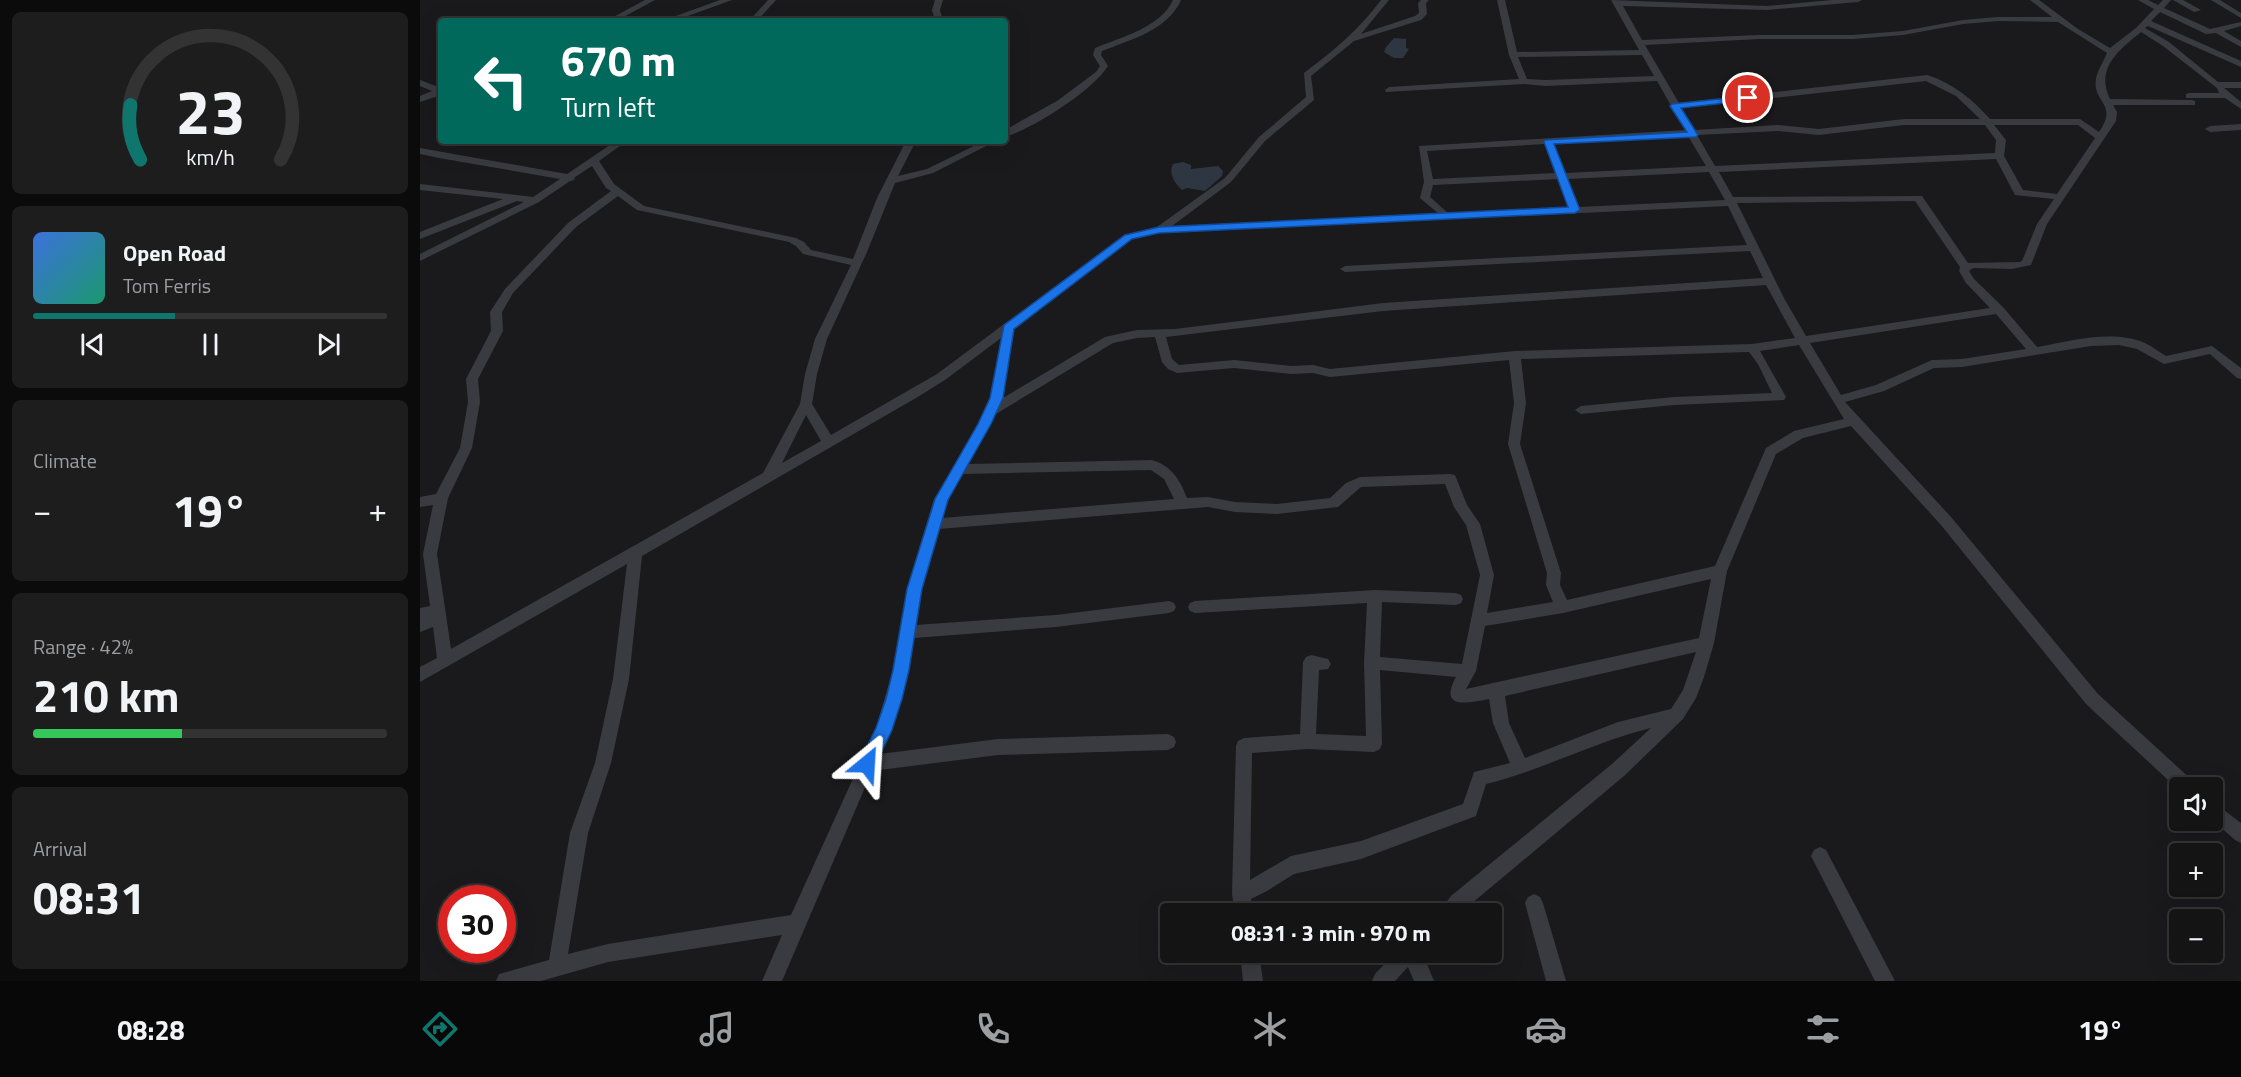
<!DOCTYPE html>
<meta charset="utf-8">
<style>
body{margin:0;font-family:"Titillium Web",sans-serif;background:#1d1d1e;color:#f1f3f6;height:100vh;display:flex;flex-direction:column;font-size:22px;white-space:nowrap}
*{box-sizing:border-box;margin:0}
p{font-size:20px;color:#9d9ea0}
.icon{flex:none;width:33px;height:33px;fill:none;stroke:currentColor;stroke-width:2;stroke-linecap:round;stroke-linejoin:round}
.map{position:relative;flex:1;overflow:hidden}
.drawer{display:flex;flex-direction:column;gap:12px;padding:12px;background:#0b0b0c;width:420px}
.drawer>*{flex:none}
.banner{position:absolute;left:18px;top:18px;width:570px;height:126px;border-radius:6px;box-shadow:0 6px 24px #0002,0 0 0 2px #333334;background:#00695c;color:#fff;overflow:hidden}
.fabs{position:absolute;left:1749px;top:777px;display:grid;gap:12px}
.fabs a{display:grid;place-items:center;width:54px;height:54px;border-radius:6px;background:#141415;box-shadow:0 6px 24px #0002,0 0 0 2px #333334;font-size:30px}
.speed{position:absolute;left:18px;top:885px;display:flex;gap:12px;font-size:30px;font-weight:700;text-align:center}
.speed>*{display:grid;place-content:center;width:78px;height:78px;border-radius:50%;background:#141415;box-shadow:0 6px 24px #0002,0 0 0 2px #333334;line-height:1}
.speed .limit{border:9px solid #d22;background:#fff;color:#111}
.pin{position:absolute;display:grid;place-items:center;width:51px;height:51px;color:#fff;margin:-26px;border:3px solid #fff;border-radius:50%;box-shadow:0 2px 6px #0007}
.me{position:absolute;width:66px;margin:-33px;rotate:27deg;stroke-linejoin:round;filter:drop-shadow(0 0 4px #0008)}
.turn{display:flex;align-items:center;gap:21px;height:126px;padding:0 24px;font-size:27px}
.turn .icon{width:78px;height:78px;stroke-width:2.5}
.turn b{display:block;font-size:42px;line-height:51px}
.big{font-size:45px;font-weight:700;line-height:1.1}
.drawer .tile{flex:1;display:flex;flex-direction:column;justify-content:center;gap:9px;min-width:0;padding:0 21px;border-radius:9px;background:#1d1d1e}
.drawer .dial{align-items:center;gap:0}
.dial svg{height:156px;overflow:visible;fill:none;stroke:#333334;stroke-width:7;stroke-linecap:round;text-anchor:middle}
.dial text{fill:#f1f3f6;stroke:none}
.song{display:flex;align-items:center;gap:18px}
.cover{width:72px;height:72px;border-radius:9px;background:linear-gradient(135deg,hsl(220 70% 55%),hsl(160 70% 35%))}
.played{height:6px;border-radius:3px;background:linear-gradient(90deg,#0f766e 40%,#333334 40%)}
.keys{display:flex;justify-content:space-around;direction:ltr}
.heat{display:flex;justify-content:space-between;align-items:center;font-size:33px;direction:ltr}
.charge{height:9px;border-radius:4px;background:linear-gradient(90deg,#34c759 42%,#333334 0)}
.trip{position:absolute;left:740px;top:903px;width:342px;height:60px;border-radius:6px;background:#141415;box-shadow:0 6px 24px #0002,0 0 0 2px #333334;font-weight:700;line-height:60px;text-align:center}
.dock{display:flex;height:96px;justify-content:space-around;align-items:center;background:#080808;color:#9d9ea0}
.dock .icon{width:42px;height:42px}
.dock .on{color:#0f766e}
.dock b{font-size:27px;color:#f1f3f6}
main{display:flex;flex:1;min-height:0}
.map>svg:first-child{display:block}
.water{fill:#2e3741}
.lines{fill:none;stroke-linecap:round;stroke-linejoin:round}
.minor{fill:#3a3b41;fill-rule:evenodd}
.route{fill:#1a73e8;stroke:#114b97;stroke-width:1.5}
</style>
<main>
<section class="drawer">
<div class="tile dial"><svg viewBox="0 0 100 80">
<path d="M14 69A42 42 0 1 1 86 69"/>
<path d="M14 69A42 42 0 0 1 9 41" stroke="#0f766e"/>
<text x="50" y="56" font-size="32" font-weight="700">23</text>
<text x="50" y="72" font-size="11">km/h</text>
</svg></div>
<div class="tile">
<div class="song"><i class="cover"></i><div><b>Open Road</b><p>Tom Ferris</p></div></div>
<div class="played"></div>
<div class="keys"><svg class="icon" aria-label="previous" viewBox="0 0 24 24"><path d="M18 5L8 12l10 7zM5 5v14"/></svg><svg class="icon" aria-label="pause" viewBox="0 0 24 24"><path d="M8 5v14M16 5v14"/></svg><svg class="icon" aria-label="next" viewBox="0 0 24 24"><path d="M6 5l10 7-10 7zM19 5v14"/></svg></div>
</div>
<div class="tile"><p>Climate</p>
<div class="heat"><a>−</a><b class="big">19°</b><a>+</a></div>
</div>
<div class="tile"><p>Range · 42%</p><b class="big">210 km</b><div class="charge"></div></div>
<div class="tile"><p>Arrival</p><b class="big">08:31</b></div>
</section>
<div class="map">
<svg width="1821" height="981" viewBox="0 0 1821 981">
<rect width="100%" height="100%" fill="#1a1a1c"/>
<path class="water" d="M 974,38 L 986,39 L 986,48 L 989,49 L 983,58 L 974,58 L 964,52 L 966,47 Z
M 763,162 L 771,165 L 771,169 L 798,166 L 803,171 L 802,176 L 785,191 L 767,188 L 762,190 C 755,183 748,174 753,164 Z"/>
<g class="lines">
<path class="minor" d="M 225,0 L 235,0 L 196,21 L 186,21 Z
M 300,0 L 312,0 L 254,21 L 242,21 Z
M 348,0 L 356,0 L 337,21 L 329,21 Z
M 515,0 L 523,0 L 520,10 L 523,21 L 515,21 L 512,10 Z
M 753,0 L 761,0 C 748,30 710,40 682,51 L 681,55 L 688,66 C 672,91 614,128 585,137 L 585,130 L 637,101 L 676,72 L 680,66 L 673,55 L 675,48 C 701,37 740,28 753,0 Z
M 961,0 L 969,0 L 941,34 L 995,16 L 999,13 L 998,3 L 1001,0 L 1009,0 L 1006,3 L 1007,14 L 1001,20 L 934,41 L 891,76 L 894,100 L 845,141 L 811,182 L 752,226 L 1019,214 L 1000,198 L 1004,182 L 999,146 L 1265,130 L 1237,81 L 1126,86 L 1104,84 L 966,92 L 965,90 L 969,87 L 1099,79 L 1089,55 L 1077,0 L 1085,0 L 1097,52 L 1219,50 L 1191,0 L 1347,6 L 1412,0 L 1442,0 L 1438,2 L 1347,10 L 1203,6 L 1222,40 L 1339,35 L 1433,35 L 1483,31 L 1543,20 L 1578,17 L 1632,17 L 1610,0 L 1619,0 L 1658,29 L 1690,48 L 1716,28 L 1734,9 L 1718,0 L 1728,0 L 1738,5 L 1743,0 L 1751,0 L 1744,8 L 1790,29 L 1821,22 L 1821,26 L 1804,31 L 1821,41 L 1821,47 L 1796,33 L 1786,34 L 1740,12 L 1731,21 L 1821,61 L 1821,67 L 1728,26 L 1725,28 L 1749,42 L 1798,82 L 1821,82 L 1821,88 L 1804,88 L 1821,102 L 1821,109 L 1805,98 L 1766,98 L 1766,94 L 1769,93 L 1799,93 L 1797,88 L 1743,46 L 1721,32 C 1699,50 1675,68 1690,99 L 1772,100 L 1775,101 L 1775,105 L 1693,105 L 1697,112 L 1696,121 L 1627,224 L 1611,265 L 1592,269 L 1553,268 L 1549,271 L 1554,279 L 1583,307 L 1617,347 C 1651,341 1692,329 1725,343 C 1732,346 1739,352 1746,356 L 1792,346 L 1821,368 L 1821,379 L 1817,378 L 1790,354 L 1744,364 L 1717,349 L 1699,345 L 1671,346 L 1542,367 L 1514,368 L 1464,391 L 1425,402 L 1531,517 L 1678,694 L 1774,782 L 1776,788 L 1760,788 L 1760,791 L 1666,704 L 1521,525 L 1431,426 L 1383,438 L 1356,454 L 1307,571 L 1294,643 L 1284,677 L 1276,698 L 1263,719 L 1204,776 L 1039,914 L 1017,914 L 1031,896 L 1192,764 L 1231,728 C 1174,742 1123,770 1066,784 L 1056,816 L 941,859 L 874,874 L 847,891 L 831,899 L 833,914 L 815,914 L 812,894 L 816,746 L 818,741 L 824,738 L 880,734 L 883,662 L 886,657 L 891,655 L 908,659 L 911,664 L 908,669 L 899,670 L 896,734 L 946,736 L 944,663 L 947,603 L 775,613 L 770,611 L 768,607 L 770,603 L 775,601 L 955,590 L 1036,593 L 1041,595 L 1043,599 L 1041,603 L 1036,605 L 962,602 L 960,657 L 1042,664 L 1060,575 L 1046,525 L 1034,507 L 1025,484 L 941,487 L 918,507 L 857,514 L 815,512 L 788,507 L 519,529 L 501,589 L 496,625 L 636,615 L 749,601 L 754,603 L 756,607 L 754,611 L 749,613 L 636,627 L 494,638 C 487,679 479,717 460,754 L 578,739 L 748,734 L 754,737 L 756,742 L 754,747 L 748,750 L 578,755 L 452,771 L 362,981 L 342,981 L 362,935 L 188,962 L 121,981 L 76,981 L 79,974 L 129,960 L 150,833 L 175,763 L 193,679 L 207,564 L 0,682 L 0,667 L 17,658 L 13,627 L 0,632 L 0,608 L 10,606 L 3,554 L 13,505 L 0,507 L 0,497 L 16,494 L 40,448 L 48,402 L 46,379 L 71,331 L 70,312 L 85,289 L 148,223 L 191,191 L 186,188 L 172,166 L 155,177 L 154,180 L 150,181 L 119,202 L 0,261 L 0,254 L 104,202 L 97,201 L 0,239 L 0,232 L 83,199 L 0,190 L 0,184 L 113,197 L 140,179 L 19,158 L 0,154 L 0,148 L 147,174 L 196,141 L 207,141 L 179,161 L 194,184 L 224,206 L 376,238 L 384,242 L 391,250 L 433,259 L 457,198 L 486,141 L 496,141 L 478,176 L 507,169 L 564,141 L 576,141 L 513,173 L 475,183 L 447,252 L 407,339 L 397,374 L 392,404 L 411,435 L 517,374 L 704,235 L 737,227 L 805,178 L 839,137 L 886,97 L 884,73 C 913,51 939,30 961,0 ZM 1578,21 L 1638,22 L 1687,53 C 1684,61 1677,71 1676,79 C 1672,103 1699,103 1679,132 L 1660,119 L 1570,119 C 1552,99 1533,83 1507,75 L 1259,103 L 1225,45 L 1339,39 L 1433,39 L 1483,35 L 1543,24 ZM 1222,55 L 1234,76 L 1126,80 L 1107,79 L 1098,57 ZM 1506,81 L 1536,96 L 1560,119 L 1484,119 L 1399,129 L 1358,125 L 1274,130 L 1262,108 ZM 1484,125 L 1565,125 L 1576,140 L 1575,153 L 1295,166 L 1277,135 L 1358,131 L 1399,135 ZM 1574,125 L 1658,125 L 1675,138 L 1637,194 L 1603,190 L 1584,156 L 1586,140 ZM 1268,136 L 1286,166 L 1146,173 L 1134,143 ZM 1125,144 L 1136,173 L 1013,179 L 1007,151 ZM 1576,159 L 1595,195 L 1634,199 L 1617,224 L 1602,261 L 1600,262 L 1548,263 L 1502,196 L 1313,197 L 1299,172 ZM 1289,172 L 1305,200 L 1159,207 L 1148,179 ZM 1138,179 L 1149,208 L 1028,213 L 1010,197 L 1013,185 ZM 198,196 L 217,210 L 369,242 L 376,246 L 383,254 L 431,265 L 395,339 L 385,374 L 380,404 L 343,473 L 31,649 L 17,554 L 28,498 L 52,448 L 60,402 L 58,379 L 83,331 L 82,312 L 93,293 L 156,227 ZM 1495,201 L 1540,267 L 1539,271 L 1546,283 L 1570,308 L 1386,336 L 1365,300 L 1317,203 ZM 1308,206 L 1327,245 L 925,266 L 920,269 L 925,272 L 1330,251 L 1343,278 L 963,303 L 755,329 L 717,330 L 685,337 L 583,398 L 594,328 L 712,239 L 739,233 ZM 1346,285 L 1375,338 L 1332,344 L 1095,351 L 910,369 L 893,365 L 871,366 L 814,360 L 759,365 L 752,359 L 746,337 L 963,311 ZM 1576,314 L 1606,349 L 1542,359 L 1512,360 L 1456,385 L 1421,395 L 1390,343 ZM 735,337 L 742,362 L 748,369 L 757,373 L 814,368 L 871,374 L 893,373 L 910,377 L 1089,360 L 1094,403 L 1088,444 L 1127,573 L 1126,585 L 1133,602 L 1067,613 L 1074,575 L 1060,524 L 1047,505 L 1035,475 L 1030,474 L 940,477 L 926,483 L 910,498 L 857,504 L 815,502 L 788,497 L 767,498 C 760,480 752,466 732,460 L 548,464 L 576,414 L 693,343 L 717,338 ZM 581,338 L 571,398 L 559,424 L 514,499 L 487,589 L 473,670 L 456,728 L 371,915 L 188,944 L 148,954 L 168,833 L 191,763 L 209,679 L 222,556 L 496,398 L 525,380 ZM 1379,345 L 1424,419 L 1374,431 L 1346,448 L 1295,566 L 1147,600 L 1140,585 L 1141,573 L 1100,444 L 1106,403 L 1101,359 L 1329,352 L 1338,364 L 1352,393 L 1254,397 L 1161,406 L 1155,410 L 1161,414 L 1254,405 L 1364,400 L 1366,397 L 1340,351 ZM 386,415 L 401,441 L 362,463 ZM 731,470 L 744,479 L 754,499 L 522,518 L 528,499 L 543,474 ZM 1291,579 L 1279,638 L 1046,689 L 1056,671 L 1065,626 L 1143,613 ZM 1276,652 L 1263,690 L 1251,709 L 1198,722 L 1105,758 L 1089,723 L 1085,696 ZM 960,670 L 1036,677 C 1018,710 1048,703 1069,699 L 1073,723 L 1090,763 L 1054,772 L 1043,804 L 941,841 L 871,856 L 830,880 L 832,753 L 888,749 L 954,752 L 960,749 L 962,744 Z
M 1753,0 L 1763,0 L 1781,10 L 1774,12 Z
M 1791,0 L 1800,0 L 1821,13 L 1821,18 Z
M 0,80 L 21,88 L 21,95 L 0,102 L 0,96 L 12,91 L 0,86 Z
M 1821,124 L 1821,130 L 1790,132 L 1785,129 L 1790,126 Z
M 1792,801 L 1821,823 L 1821,843 L 1815,840 L 1792,820 Z
M 1400,847 L 1406,850 L 1475,981 L 1455,981 L 1391,856 L 1394,850 Z
M 1114,894 L 1120,897 L 1123,903 L 1146,981 L 1126,981 L 1105,903 L 1108,897 Z
M 820,952 L 839,952 L 843,981 L 823,981 Z
M 976,952 L 1002,952 L 1014,981 L 994,981 L 988,967 L 975,981 L 952,981 L 955,974 Z"/>
</g>
<path class="route" d="M 1328,96 L 1332,98 L 1331,100 L 1261,108 L 1278,135 L 1276,137 L 1134,144 L 1160,210 L 1155,213 L 739,233 L 712,239 L 594,329 L 583,398 L 571,424 L 528,500 L 502,589 L 489,670 L 482,699 L 472,730 L 453,770 L 447,772 L 441,770 L 438,764 L 456,728 L 466,699 L 473,670 L 487,589 L 515,499 L 558,424 L 570,398 L 584,325 L 705,235 L 739,227 L 1148,207 L 1124,142 L 1125,140 L 1267,132 L 1250,106 L 1252,104 Z"/>
</svg>
<div class="fabs">
<a><svg class="icon" aria-label="sound" viewBox="0 0 24 24"><path d="M4 9h4l5-4v14l-5-4H4zM17 9q2 3 0 6"/></svg></a>
<a>+</a>
<a>−</a>
</div>
<div class="speed"><div class="limit">30</div></div>
<div class="pin" style="left:1328px;top:98px;background:#d93025"><svg class="icon" aria-label="arrive" viewBox="0 0 24 24"><path d="M6 21V4h12l-3 4 3 4H6"/></svg></div>
<svg class="me" style="left:447px;top:764px" viewBox="-20 -20 40 40"><path d="M0-17L14 15 0 8-14 15z" fill="#1a73e8" stroke="#fff" stroke-width="4"/></svg>
<div class="trip">08:31 · 3 min · 970 m</div>
<div class="banner">
<div class="turn"><svg class="icon" aria-label="left" viewBox="0 0 24 24"><path d="M17 20v-9H6M10 6l-5 5 5 5"/></svg><div><b>670 m</b>Turn left</div></div>
</div>
</div>
</main>
<nav class="dock">
<b>08:28</b>
<svg class="icon on" aria-label="directions" viewBox="0 0 24 24"><path d="M12 3l9 9-9 9-9-9zM9 14v-3h6M13 9l2 2-2 2"/></svg>
<svg class="icon" aria-label="music" viewBox="0 0 24 24"><path d="M9 18V5l10-2v13"/><circle cx="6" cy="18" r="3"/><circle cx="16" cy="16" r="3"/></svg>
<svg class="icon" aria-label="phone" viewBox="0 0 24 24"><path d="M5 4h4l2 5-3 2q2 4 5 5l2-3 5 2v4C11 20 4 13 5 4z"/></svg>
<svg class="icon" aria-label="climate" viewBox="0 0 24 24"><path d="M12 3v18M4 7l16 10M4 17L20 7"/></svg>
<svg class="icon" aria-label="car" viewBox="0 0 24 24"><path d="M5 17H2v-5l4-1 3-4h7l3 4 3 1v5h-3M9 17h6M6 11h13"/><circle cx="7" cy="17" r="2"/><circle cx="17" cy="17" r="2"/></svg>
<svg class="icon" aria-label="filters" viewBox="0 0 24 24"><path d="M4 7h16M4 17h16"/><circle cx="9" cy="7" r="2"/><circle cx="15" cy="17" r="2"/></svg>
<b>19°</b>
</nav>
